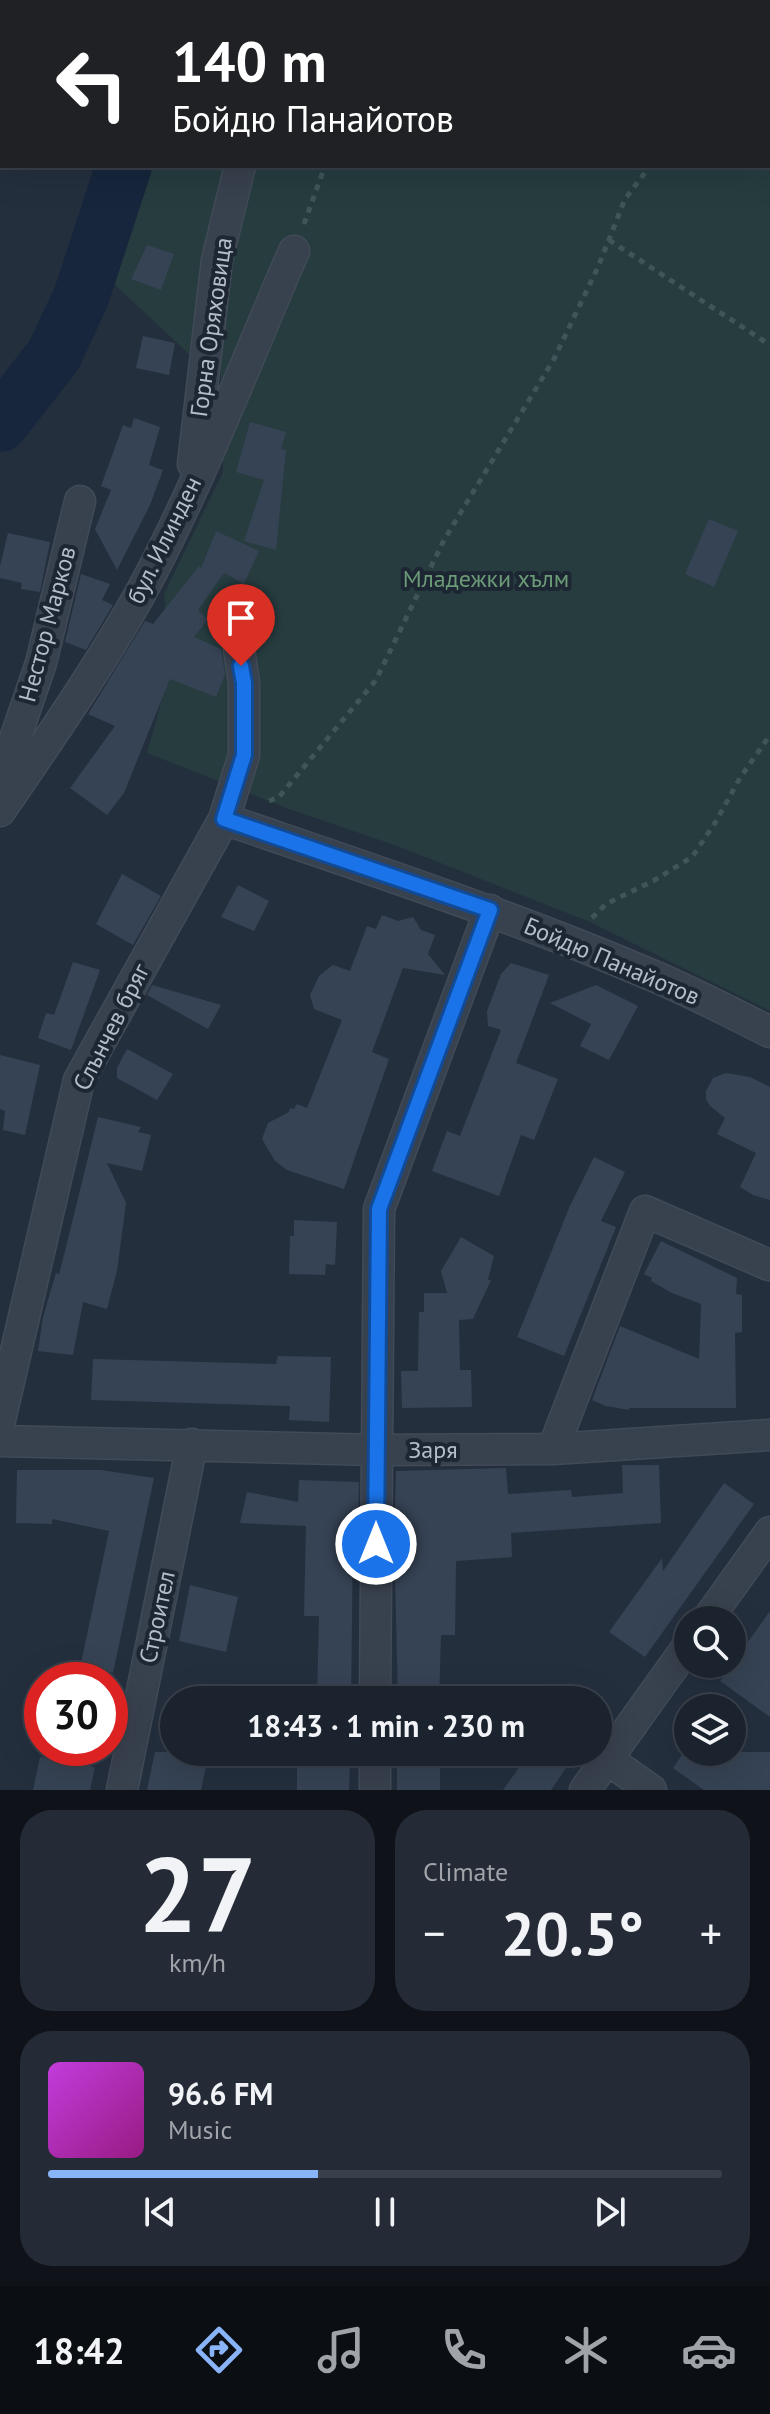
<!DOCTYPE html>
<meta charset="utf-8">
<style>
body{margin:0;font-family:"PT Sans",sans-serif;background:#242b36;color:#f1f3f6;height:100vh;display:flex;flex-direction:column;font-size:30px;white-space:nowrap}
*{box-sizing:border-box;margin:0}
p{font-size:26px;color:#a0a4aa}
.icon{flex:none;width:44px;height:44px;fill:none;stroke:currentColor;stroke-width:2;stroke-linecap:round;stroke-linejoin:round}
.map{position:relative;height:1790px;overflow:hidden}
.details{display:flex;flex-direction:column;gap:20px;padding:20px;background:#0f1319;flex:1}
.details>*{flex:none}
.banner{position:absolute;left:0px;top:0px;width:770px;height:168px;box-shadow:0 8px 32px #0002,0 0 0 2px #39404a;background:#202124;color:#fff;overflow:hidden}
.tools{position:absolute;left:674px;top:1606px;display:grid;gap:16px}
.tools a{display:grid;place-items:center;width:72px;height:72px;border-radius:50%;background:#1b232e;box-shadow:0 8px 32px #0002,0 0 0 2px #39404a;font-size:40px}
.speed{position:absolute;left:24px;top:1662px;display:flex;gap:16px;font-size:40px;font-weight:700;text-align:center}
.speed>*{display:grid;place-content:center;width:104px;height:104px;border-radius:50%;background:#1b232e;box-shadow:0 8px 32px #0002,0 0 0 2px #39404a;line-height:1}
.speed .limit{border:12px solid #d22;background:#fff;color:#111}
.pin{position:absolute;display:grid;place-items:center;width:68px;height:68px;color:#fff;margin:-82px -34px;border-radius:50% 50% 50% 0;rotate:-45deg;box-shadow:0 0 8px #0007}
.pin .icon{rotate:45deg}
.me{position:absolute;width:88px;margin:-44px;rotate:0deg;stroke-linejoin:round;filter:drop-shadow(0 0 6px #0008)}
.turn{display:flex;align-items:center;gap:28px;height:168px;padding:0 40px;font-size:36px}
.turn .icon{width:104px;height:104px;stroke-width:2.5}
.turn b{display:block;font-size:56px;line-height:68px}
.big{font-size:60px;font-weight:700;line-height:1.1}
.details .tile{flex:1;display:flex;flex-direction:column;justify-content:center;gap:12px;min-width:0;padding:0 28px;border-radius:32px;background:#242b36}
.details .dial{align-items:center;gap:0}
.dial b{font-size:104px;line-height:1}
.song{display:flex;align-items:center;gap:24px}
.cover{width:96px;height:96px;border-radius:12px;background:linear-gradient(135deg,hsl(290 70% 55%),hsl(310 70% 35%))}
.played{height:8px;border-radius:4px;background:linear-gradient(90deg,#8ab4f8 40%,#39404a 40%)}
.keys{display:flex;justify-content:space-around;direction:ltr}
.heat{display:flex;justify-content:space-between;align-items:center;font-size:44px;direction:ltr}
.details .tiles{flex:1;display:grid;gap:20px;grid-template-columns:1fr 1fr}
.tile:last-child{grid-column:span 2}
.trip{position:absolute;left:160px;top:1686px;width:452px;height:80px;border-radius:40px;background:#1b232e;box-shadow:0 8px 32px #0002,0 0 0 2px #39404a;font-weight:700;line-height:80px;text-align:center}
.tabs{display:flex;height:128px;justify-content:space-around;align-items:center;background:#0b0e12;color:#a0a4aa}
.tabs .icon{width:56px;height:56px}
.tabs .current{color:#8ab4f8}
.tabs b{font-size:36px;color:#f1f3f6}
.map>svg:first-child{display:block}
.green{fill:#263c3f}
.lines{fill:none;stroke-linecap:round;stroke-linejoin:round}
.river{stroke:#17263c;stroke-width:56}
.building{fill:#364354}
.street-casing{stroke:#414a57;stroke-width:33}
.path{stroke:#3f5557;stroke-width:5;stroke-dasharray:6 6;stroke-linecap:butt}
.street{stroke:#38414e;stroke-width:30}
.route-casing{stroke:#114b97;stroke-width:20}
.route{stroke:#1a73e8;stroke-width:14}
.labels{text-anchor:middle;dominant-baseline:central;stroke-width:8;stroke-linejoin:round;paint-order:stroke}
.street-label{font-size:24px;fill:#b4bcc9;stroke:#1d2633}
.park-label{font-size:24px;fill:#6b9a76;stroke:#1d2633}
</style>
<div class="map">
<svg width="770" height="1790" viewBox="0 0 770 1790">
<rect width="100%" height="100%" fill="#242f3e"/>
<path class="green" d="M 191,0 L 770,0 L 770,1011 L 590,922 L 400,847 L 289,809 L 147,753 L 164,692 L 167,646 L 164,594 L 223,472 L 220,337 L 206,370 L 113,283 L 145,166 L 768,166 L 768,2 L 191,2 Z"/>
<g class="lines">
<path class="river" d="M 148,0 L 148,2
M 0,424 L 54,355 L 81,297 L 124,166"/>
</g>
<path class="building" d="M 147,245 L 174,254 L 161,290 L 131,279 Z
M 143,336 L 175,343 L 169,375 L 136,368 Z
M 134,418 L 160,427 L 149,465 L 163,470 L 150,505 L 117,570 L 95,529 L 111,490 L 101,486 L 123,425 L 131,428 Z
M 250,422 L 286,432 L 281,449 L 286,450 L 276,550 L 244,541 L 264,480 L 236,472 Z
M 709,519 L 738,531 L 714,587 L 685,574 Z
M 216,531 L 259,551 L 244,584 L 224,573 L 198,610 L 208,619 L 194,637 L 221,649 L 225,675 L 216,697 L 170,679 L 124,793 L 107,815 L 70,788 L 115,726 L 88,714 L 145,621 L 153,624 L 199,566 L 201,568 Z
M 8,533 L 50,542 L 40,592 L 21,589 L 22,583 L 0,578 L 0,566 Z
M 81,574 L 110,584 L 102,600 L 113,605 L 86,650 L 65,642 Z
M 122,874 L 161,896 L 133,945 L 96,924 Z
M 238,885 L 269,901 L 254,931 L 221,917 Z
M 382,915 L 398,921 L 413,917 L 421,930 L 435,935 L 428,954 L 445,975 L 403,968 L 372,1052 L 389,1059 L 344,1189 L 287,1170 L 275,1161 L 262,1139 L 268,1123 L 289,1112 L 290,1108 L 294,1109 L 297,1104 L 307,1108 L 342,1020 L 314,1009 L 310,995 L 319,976 L 333,965 L 350,971 L 367,926 L 376,929 Z
M 73,962 L 100,970 L 71,1050 L 38,1038 L 46,1013 L 54,1015 Z
M 511,963 L 549,975 L 516,1063 L 558,1079 L 534,1140 L 521,1135 L 499,1196 L 432,1171 L 447,1131 L 460,1136 L 501,1030 L 488,1026 L 487,1011 L 501,974 Z
M 152,985 L 221,1005 L 208,1029 L 147,995 Z
M 596,985 L 638,1006 L 609,1060 L 580,1046 L 591,1024 L 550,1003 Z
M 127,1049 L 173,1074 L 157,1100 L 117,1078 L 117,1068 Z
M 0,1055 L 40,1065 L 25,1135 L 3,1130 L 5,1111 L 0,1109 Z
M 726,1073 L 750,1077 L 770,1087 L 770,1200 L 753,1195 L 740,1187 L 756,1153 L 717,1134 L 725,1118 L 710,1106 L 706,1099 L 706,1091 L 713,1078 Z
M 98,1117 L 141,1127 L 138,1132 L 151,1135 L 142,1171 L 107,1163 L 126,1203 L 117,1271 L 107,1309 L 83,1302 L 73,1355 L 38,1351 L 43,1317 L 56,1273 L 59,1274 L 64,1255 Z
M 594,1157 L 625,1172 L 601,1221 L 616,1227 L 564,1356 L 517,1337 L 569,1208 Z
M 294,1220 L 337,1222 L 335,1265 L 326,1264 L 325,1275 L 289,1274 L 290,1236 L 294,1236 Z
M 461,1237 L 494,1256 L 488,1280 L 491,1280 L 473,1319 L 459,1320 L 460,1370 L 471,1370 L 472,1407 L 402,1408 L 401,1371 L 418,1371 L 419,1312 L 424,1312 L 424,1293 L 447,1293 L 441,1271 Z
M 661,1241 L 737,1278 L 736,1294 L 742,1295 L 742,1332 L 735,1333 L 736,1408 L 629,1408 L 629,1410 L 606,1406 L 592,1400 L 620,1326 L 699,1359 L 701,1304 L 672,1293 L 651,1281 L 652,1278 L 644,1274 Z
M 278,1356 L 331,1357 L 329,1422 L 289,1420 L 290,1406 L 91,1400 L 93,1359 L 276,1364 Z
M 622,1465 L 659,1465 L 661,1523 L 511,1533 L 512,1557 L 456,1561 L 455,1635 L 441,1635 L 439,1700 L 398,1700 L 394,1535 L 396,1471 L 506,1468 L 508,1494 L 571,1490 L 572,1497 L 623,1493 Z
M 17,1470 L 101,1470 L 154,1478 L 113,1673 L 81,1663 L 109,1531 L 52,1519 L 52,1524 L 16,1523 Z
M 299,1480 L 359,1482 L 358,1535 L 353,1535 L 351,1700 L 317,1700 L 319,1616 L 304,1616 L 306,1526 L 240,1523 L 247,1492 L 298,1502 Z
M 724,1483 L 754,1504 L 645,1657 L 609,1632 L 662,1558 L 663,1571 Z
M 190,1585 L 238,1597 L 226,1652 L 179,1641 Z
M 770,1611 L 770,1717 L 720,1681 Z
M 155,1752 L 209,1752 L 201,1790 L 147,1790 Z
M 397,1752 L 440,1752 L 440,1790 L 397,1790 Z
M 530,1752 L 577,1752 L 551,1790 L 503,1790 Z
M 684,1752 L 770,1752 L 770,1790 L 704,1790 L 673,1768 Z
M 40,1757 L 95,1767 L 90,1790 L 33,1790 Z
M 350,1763 L 349,1790 L 297,1790 L 297,1764 Z"/>
<g class="lines">
<g class="street-casing">
<path id="street" d="M 291,2 L 291,0
M 193,464 L 217,260 L 240,166
M 0,792 L 4,771 L 41,663 L 80,501
M 0,811 C 48,741 97,670 139,596 C 199,486 244,366 294,251
M 224,819 C 367,868 510,915 649,974 C 690,991 730,1012 770,1032
M 0,1420 L 79,1080 L 224,819 L 244,755 L 244,683 L 239,649
M 0,1441 L 377,1450 L 553,1449 L 770,1435
M 553,1449 L 645,1211 L 769,1265
M 707,1620 L 770,1532
M 375,1700 L 379,1209 L 490,910
M 607,1759 L 651,1790
M 122,1790 L 192,1444
M 375,1790 L 375,1752
M 585,1790 L 688,1646"/>
</g>
<path class="path" d="M 388,2 L 390,0
M 768,70 L 770,68
M 304,224 L 325,166
M 609,240 L 770,345
M 269,801 L 279,797 L 376,680 L 444,540 L 554,359 L 598,267 L 625,199 L 650,166
M 592,918 L 606,904 L 653,881 L 692,857 L 715,823 L 740,778 L 770,735"/>
<use href="#street" class="street"/>
</g>
<g class="lines">
<g class="route-casing">
<path id="route" d="M 241,666 L 244,683 L 244,755 L 224,819 L 490,910 L 379,1209 L 376,1544"/>
</g>
<use href="#route" class="route"/>
</g>
<g class="labels">
<g class="street-label">
<text transform="translate(211 327) rotate(-82)">Горна Оряховица</text>
<text transform="translate(164 540) rotate(-64)">бул. Илинден</text>
<text transform="translate(47 624) rotate(-75)">Нестор Марков</text>
<text transform="translate(612 961) rotate(23)">Бойдю Панайотов</text>
<text transform="translate(111 1027) rotate(-63)">Слънчев бряг</text>
<text x="433" y="1449">Заря</text>
<text transform="translate(157 1617) rotate(-78)">Строител</text>
</g>
<g class="park-label">
<text x="486" y="578">Младежки хълм</text>
</g>
</g>
</svg>
<div class="tools">
<a><svg class="icon" aria-label="search" viewBox="0 0 24 24"><circle cx="10" cy="10" r="6"/><path d="M15 15l6 6"/></svg></a>
<a><svg class="icon" aria-label="layers" viewBox="0 0 24 24"><path d="M12 4l9 5-9 5-9-5zM3 14l9 5 9-5"/></svg></a>
</div>
<div class="speed"><div class="limit">30</div></div>
<div class="pin" style="left:241px;top:666px;background:#d93025"><svg class="icon" aria-label="arrive" viewBox="0 0 24 24"><path d="M6 21V4h12l-3 4 3 4H6"/></svg></div>
<svg class="me" style="left:376px;top:1544px" viewBox="-20 -20 40 40"><circle r="17" fill="#1a73e8" stroke="#fff" stroke-width="3"/><path d="M0-11L8 9 0 5-8 9z" fill="#fff"/></svg>
<div class="trip">18:43 · 1 min · 230 m</div>
<div class="banner">
<div class="turn"><svg class="icon" aria-label="left" viewBox="0 0 24 24"><path d="M17 20v-9H6M10 6l-5 5 5 5"/></svg><div><b>140 m</b>Бойдю Панайотов</div></div>
</div>
</div>
<section class="details">
<div class="tiles">
<div class="tile dial"><b>27</b><p>km/h</p></div>
<div class="tile"><p>Climate</p>
<div class="heat"><a>−</a><b class="big">20.5°</b><a>+</a></div>
</div>
<div class="tile">
<div class="song"><i class="cover"></i><div><b>96.6 FM</b><p>Music</p></div></div>
<div class="played"></div>
<div class="keys"><svg class="icon" aria-label="previous" viewBox="0 0 24 24"><path d="M18 5L8 12l10 7zM5 5v14"/></svg><svg class="icon" aria-label="pause" viewBox="0 0 24 24"><path d="M8 5v14M16 5v14"/></svg><svg class="icon" aria-label="next" viewBox="0 0 24 24"><path d="M6 5l10 7-10 7zM19 5v14"/></svg></div>
</div>
</div>
</section>
<nav class="tabs">
<b>18:42</b>
<svg class="icon current" aria-label="directions" viewBox="0 0 24 24"><path d="M12 3l9 9-9 9-9-9zM9 14v-3h6M13 9l2 2-2 2"/></svg>
<svg class="icon" aria-label="music" viewBox="0 0 24 24"><path d="M9 18V5l10-2v13"/><circle cx="6" cy="18" r="3"/><circle cx="16" cy="16" r="3"/></svg>
<svg class="icon" aria-label="phone" viewBox="0 0 24 24"><path d="M5 4h4l2 5-3 2q2 4 5 5l2-3 5 2v4C11 20 4 13 5 4z"/></svg>
<svg class="icon" aria-label="climate" viewBox="0 0 24 24"><path d="M12 3v18M4 7l16 10M4 17L20 7"/></svg>
<svg class="icon" aria-label="car" viewBox="0 0 24 24"><path d="M5 17H2v-5l4-1 3-4h7l3 4 3 1v5h-3M9 17h6M6 11h13"/><circle cx="7" cy="17" r="2"/><circle cx="17" cy="17" r="2"/></svg>
</nav>
